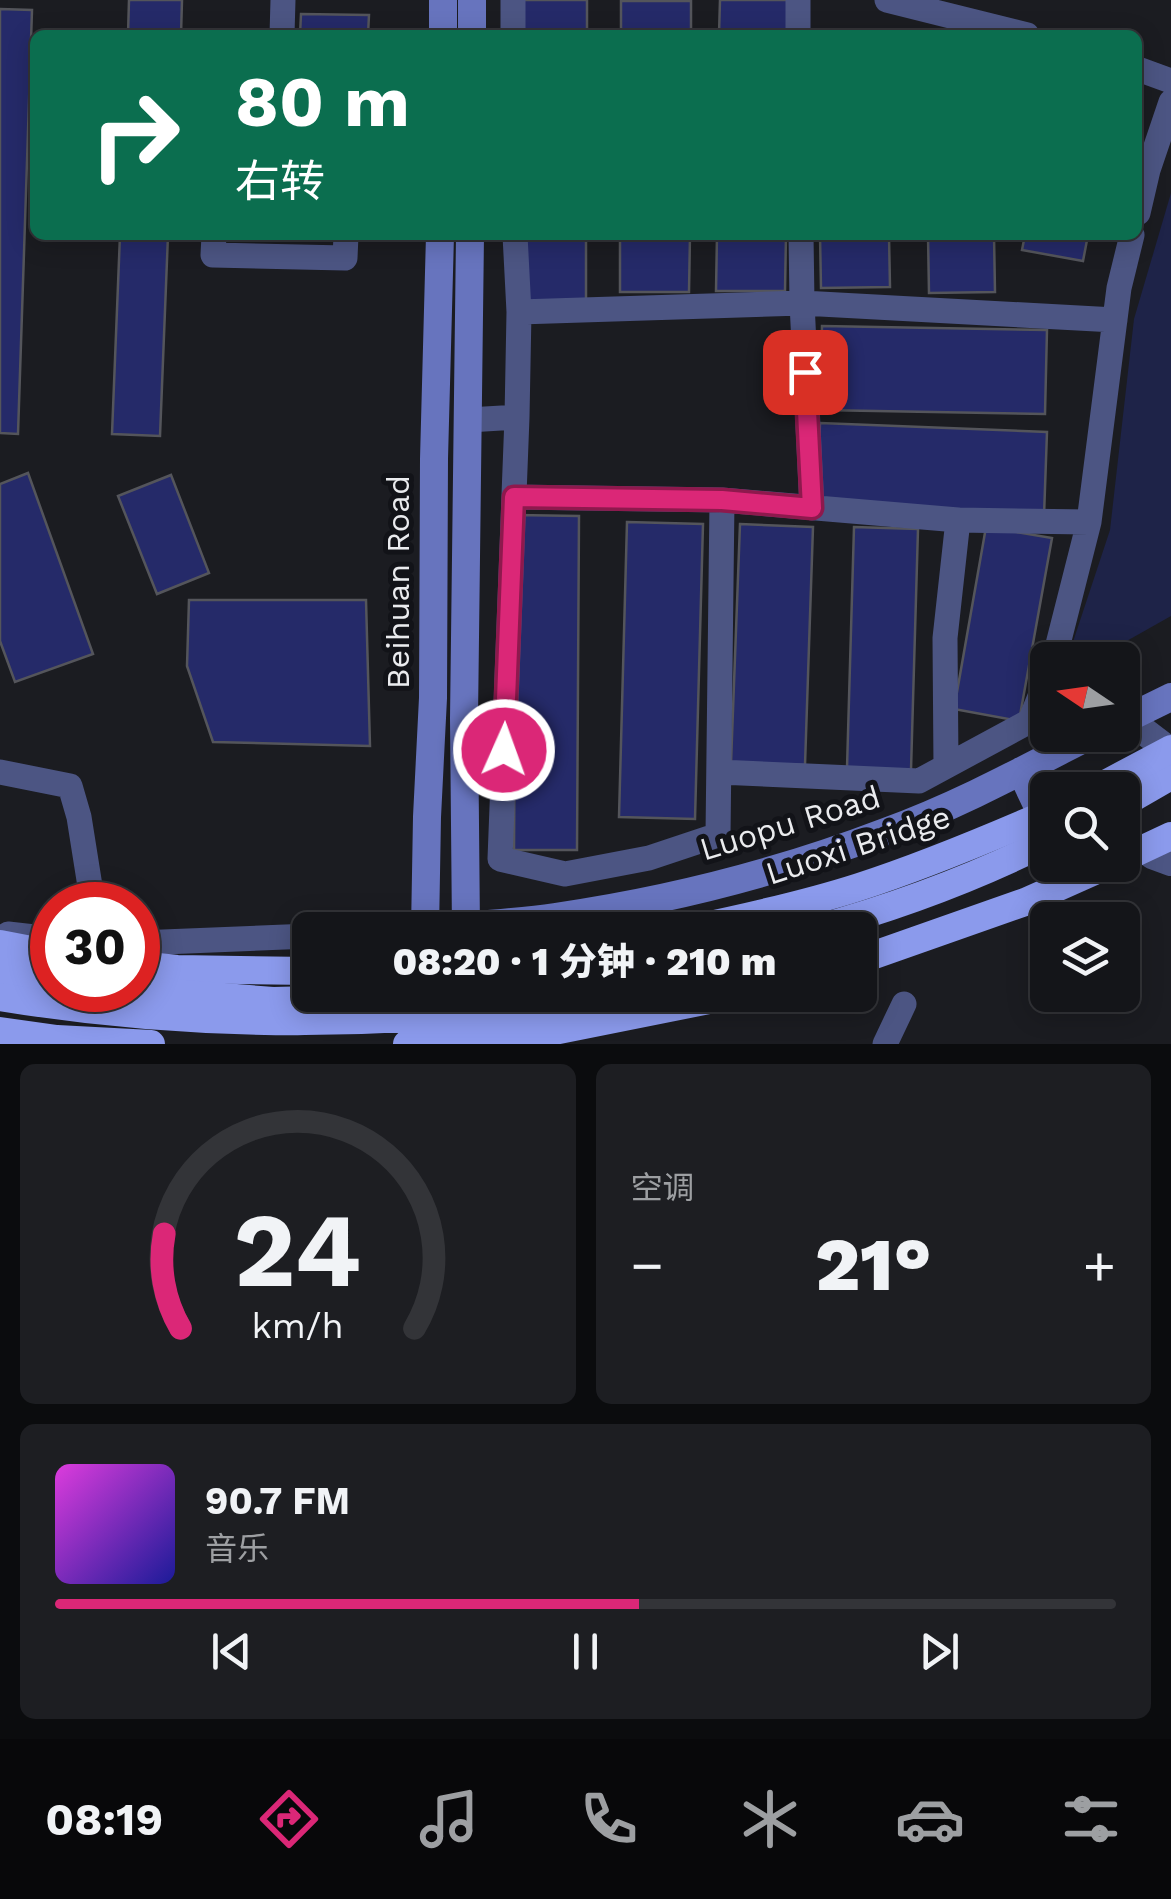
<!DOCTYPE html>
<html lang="zh">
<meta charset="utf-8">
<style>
body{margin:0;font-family:"Work Sans","Noto Sans SC",sans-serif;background:#1d1e22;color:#f1f3f6;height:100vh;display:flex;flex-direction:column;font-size:38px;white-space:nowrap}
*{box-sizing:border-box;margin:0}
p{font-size:32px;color:#9d9fa2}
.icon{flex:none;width:55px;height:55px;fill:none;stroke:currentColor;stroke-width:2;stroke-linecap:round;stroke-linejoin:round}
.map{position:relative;height:1044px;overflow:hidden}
.details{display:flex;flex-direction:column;gap:20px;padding:20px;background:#0b0c0e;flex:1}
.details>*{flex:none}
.guide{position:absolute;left:30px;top:30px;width:1112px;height:210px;border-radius:15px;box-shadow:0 5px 25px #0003,0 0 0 2px #333438;background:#0b6e4f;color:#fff;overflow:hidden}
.needle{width:65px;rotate:283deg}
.tools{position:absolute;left:1030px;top:642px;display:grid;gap:20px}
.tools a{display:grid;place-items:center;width:110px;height:110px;border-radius:15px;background:#141519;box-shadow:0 5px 25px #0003,0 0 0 2px #333438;font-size:50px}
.speed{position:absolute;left:30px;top:882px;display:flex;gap:20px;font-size:50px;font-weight:700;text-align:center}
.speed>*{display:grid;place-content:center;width:130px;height:130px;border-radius:50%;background:#141519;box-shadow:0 5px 25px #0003,0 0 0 2px #333438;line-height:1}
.speed .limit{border:15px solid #d22;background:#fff;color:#111}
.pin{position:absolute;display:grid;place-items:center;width:85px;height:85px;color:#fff;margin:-42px;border-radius:20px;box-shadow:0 5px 15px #0006}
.me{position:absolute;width:110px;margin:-55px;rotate:2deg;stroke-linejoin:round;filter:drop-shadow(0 0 8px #0008)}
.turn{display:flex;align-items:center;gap:35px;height:210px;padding:0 40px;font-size:45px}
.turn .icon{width:130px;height:130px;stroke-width:2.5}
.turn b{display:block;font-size:70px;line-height:85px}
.big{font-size:75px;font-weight:800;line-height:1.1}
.details .card{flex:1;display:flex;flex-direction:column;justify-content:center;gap:15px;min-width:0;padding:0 35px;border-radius:15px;background:#1d1e22}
.details .dial{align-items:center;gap:0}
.dial svg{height:260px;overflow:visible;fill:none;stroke:#333438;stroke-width:7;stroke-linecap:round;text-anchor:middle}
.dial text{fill:#f1f3f6;stroke:none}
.song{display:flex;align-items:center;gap:30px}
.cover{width:120px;height:120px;border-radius:15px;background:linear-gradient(135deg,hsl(300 70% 55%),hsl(240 70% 35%))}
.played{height:10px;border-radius:5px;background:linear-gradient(90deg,#db2777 55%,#333438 55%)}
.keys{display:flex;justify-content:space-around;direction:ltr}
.heat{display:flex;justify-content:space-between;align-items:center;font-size:55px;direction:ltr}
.details .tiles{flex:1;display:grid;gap:20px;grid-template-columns:1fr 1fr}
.card:last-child{grid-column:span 2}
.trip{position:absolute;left:292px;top:912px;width:585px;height:100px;border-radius:15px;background:#141519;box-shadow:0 5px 25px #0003,0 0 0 2px #333438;font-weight:800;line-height:100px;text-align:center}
.menu{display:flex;height:160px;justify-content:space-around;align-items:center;background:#08080a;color:#9d9fa2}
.menu .icon{width:70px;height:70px}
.menu .active{color:#db2777}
.menu b{font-size:45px;color:#f1f3f6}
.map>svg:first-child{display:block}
.green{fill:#1e2348}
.building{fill:#252a69;stroke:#54555b;stroke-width:2.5}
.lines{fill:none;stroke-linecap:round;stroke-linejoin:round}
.minor{stroke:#4c5583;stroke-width:25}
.tertiary{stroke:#4c5583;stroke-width:28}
.secondary{stroke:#6774be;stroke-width:28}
.trunk{stroke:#8b9aec;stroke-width:28}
.trunk-bridge{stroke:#8b9aec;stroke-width:28}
.route-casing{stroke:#8e194d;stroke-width:25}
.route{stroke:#db2777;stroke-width:18}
.labels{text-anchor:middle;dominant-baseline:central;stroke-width:10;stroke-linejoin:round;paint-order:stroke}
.street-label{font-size:32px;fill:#eaebee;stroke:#121318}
</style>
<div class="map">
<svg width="1171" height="1044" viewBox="0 0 1171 1044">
<rect width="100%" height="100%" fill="#1b1c21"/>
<path class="green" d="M 1171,193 L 1171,616 L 1093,660 L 1067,660 L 1110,530 L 1134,319 Z"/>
<path class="building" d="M 129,0 L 182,0 L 181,35 L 128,35 Z
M 516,0 L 587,0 L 587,35 L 516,35 Z
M 720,0 L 789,0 L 789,35 L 719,35 Z
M 621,1 L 691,1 L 691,35 L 621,35 Z
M 0,9 L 32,10 L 18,434 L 0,433 Z
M 301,14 L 369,15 L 368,35 L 300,35 Z
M 120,235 L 168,235 L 160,436 L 112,434 Z
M 514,235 L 586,235 L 586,301 L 516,301 Z
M 620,235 L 690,235 L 689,292 L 620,292 Z
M 717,235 L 786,235 L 785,291 L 716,291 Z
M 820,235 L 889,235 L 890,287 L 821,288 Z
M 928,235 L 994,235 L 995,292 L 929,293 Z
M 1025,235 L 1088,235 L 1083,261 L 1022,250 Z
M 822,326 L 1047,330 L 1045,414 L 820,410 Z
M 820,423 L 1047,432 L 1044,516 L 817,507 Z
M 28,473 L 93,654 L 15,682 L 0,641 L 0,484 Z
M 171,475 L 209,573 L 157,594 L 118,496 Z
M 516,515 L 579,516 L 577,850 L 514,850 Z
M 627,522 L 703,524 L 695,819 L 619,817 Z
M 740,524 L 813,527 L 805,765 L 731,763 Z
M 854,527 L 918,529 L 911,770 L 847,768 Z
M 986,527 L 1052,538 L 1019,721 L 954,709 Z
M 189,600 L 366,600 L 370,746 L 213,742 L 187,666 Z"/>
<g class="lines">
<path class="minor" d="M 798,0 L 798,35
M 887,0 L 1027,35
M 282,35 L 283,0
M 513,35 L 513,0
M 1138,69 L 1171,81
M 1138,213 L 1148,170 L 1171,102
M 214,235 L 213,255 L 345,258 L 346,235
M 515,235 L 519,312
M 801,235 L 802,303 L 812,508
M 517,417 L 519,312 L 802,303 L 1115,320
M 468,420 L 517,417 L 500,859 L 565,874 L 649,858 L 718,835 L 722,500
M 514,497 L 722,500 L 958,520 L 1089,522 L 1054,660
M 1089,522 L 1119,288 L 1132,235
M 946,766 L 945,638 L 958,520
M 0,772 L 70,786 L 79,817 L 93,905
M 719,772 L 919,781 L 1030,721 L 1048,677
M 8,934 L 52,939
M 138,943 L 310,936
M 885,1044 L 904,1004"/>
<path class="tertiary" d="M 1128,719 L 1171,752
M 1152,855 L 1171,862"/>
<path class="secondary" d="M 443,35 L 443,0
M 472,35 L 472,0
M 1122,721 L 1171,697
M 1021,771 L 1048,828
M 449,928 C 484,924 520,922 555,917 C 666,901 780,872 885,832 C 957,806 1023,770 1091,735
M 425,930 L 427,817 L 433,698 L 434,459 L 440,235
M 466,930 L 464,718 L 470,235"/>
<path class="trunk" d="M 1122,804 L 1171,776
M 1122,859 L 1171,836
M 812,930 C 893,908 972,879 1048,841
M 0,944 L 52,954
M 138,965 L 177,969 L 310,971
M 0,972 L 52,980"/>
<path class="trunk-bridge" d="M 1094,790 L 1171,749
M 686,930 C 744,918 803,905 859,887 C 924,866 986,840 1048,813
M 860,960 L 1025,902 L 1108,865
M 134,990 L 273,1001 L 433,997
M 0,997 C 200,1030 409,1029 610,995
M 0,1031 L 57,1039 L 151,1044
M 407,1044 L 549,1032 L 734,995"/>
</g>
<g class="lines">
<g class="route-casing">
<path id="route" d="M 504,750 L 514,497 L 722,500 L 812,508 L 805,372"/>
</g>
<use href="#route" class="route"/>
</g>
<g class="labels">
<g class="street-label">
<text transform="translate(398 582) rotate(-90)">Beihuan Road</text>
<text transform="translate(790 823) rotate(-17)">Luopu Road</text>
<text transform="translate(858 845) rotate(-18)">Luoxi Bridge</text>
</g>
</g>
</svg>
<div class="tools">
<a><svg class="needle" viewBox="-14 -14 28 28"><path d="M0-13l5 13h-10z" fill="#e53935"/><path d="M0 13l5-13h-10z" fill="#9d9fa2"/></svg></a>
<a><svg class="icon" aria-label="search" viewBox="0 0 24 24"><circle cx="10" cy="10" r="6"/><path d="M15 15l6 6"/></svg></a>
<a><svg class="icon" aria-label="layers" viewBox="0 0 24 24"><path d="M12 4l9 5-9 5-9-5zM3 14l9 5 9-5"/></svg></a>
</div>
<div class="speed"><div class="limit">30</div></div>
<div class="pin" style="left:805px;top:372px;background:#d93025"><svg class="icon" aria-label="arrive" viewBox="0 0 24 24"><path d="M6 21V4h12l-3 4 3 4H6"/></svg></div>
<svg class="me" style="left:504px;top:750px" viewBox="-20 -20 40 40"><circle r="17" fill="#db2777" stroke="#fff" stroke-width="3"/><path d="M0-11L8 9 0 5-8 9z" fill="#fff"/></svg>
<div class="trip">08:20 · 1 分钟 · 210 m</div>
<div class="guide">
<div class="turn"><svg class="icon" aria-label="right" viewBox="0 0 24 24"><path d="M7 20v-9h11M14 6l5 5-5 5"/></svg><div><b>80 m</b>右转</div></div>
</div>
</div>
<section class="details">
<div class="tiles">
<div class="card dial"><svg viewBox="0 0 100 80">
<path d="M14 69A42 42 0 1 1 86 69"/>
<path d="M14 69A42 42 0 0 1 9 40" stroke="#db2777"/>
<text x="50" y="56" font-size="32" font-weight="700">24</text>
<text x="50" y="72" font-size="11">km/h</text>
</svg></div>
<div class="card"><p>空调</p>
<div class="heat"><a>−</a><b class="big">21°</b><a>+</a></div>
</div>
<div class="card">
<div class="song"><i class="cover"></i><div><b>90.7 FM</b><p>音乐</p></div></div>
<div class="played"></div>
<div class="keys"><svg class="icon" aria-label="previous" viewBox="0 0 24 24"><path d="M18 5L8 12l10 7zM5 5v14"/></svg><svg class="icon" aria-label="pause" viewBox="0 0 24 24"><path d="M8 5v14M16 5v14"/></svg><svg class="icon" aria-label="next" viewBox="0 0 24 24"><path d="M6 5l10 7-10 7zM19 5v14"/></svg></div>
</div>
</div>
</section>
<nav class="menu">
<b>08:19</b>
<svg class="icon active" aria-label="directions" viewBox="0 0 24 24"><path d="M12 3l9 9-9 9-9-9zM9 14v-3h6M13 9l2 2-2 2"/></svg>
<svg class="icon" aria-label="music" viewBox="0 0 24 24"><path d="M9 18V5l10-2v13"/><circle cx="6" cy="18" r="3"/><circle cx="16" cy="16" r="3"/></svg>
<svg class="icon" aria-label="phone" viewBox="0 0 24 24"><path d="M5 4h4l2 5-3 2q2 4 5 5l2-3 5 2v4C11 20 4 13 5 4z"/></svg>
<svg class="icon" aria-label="climate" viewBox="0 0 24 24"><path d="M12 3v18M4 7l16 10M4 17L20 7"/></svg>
<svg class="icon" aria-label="car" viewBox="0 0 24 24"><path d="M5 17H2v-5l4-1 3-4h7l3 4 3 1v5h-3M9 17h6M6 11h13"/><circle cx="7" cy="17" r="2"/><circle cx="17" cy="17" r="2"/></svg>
<svg class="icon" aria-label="filters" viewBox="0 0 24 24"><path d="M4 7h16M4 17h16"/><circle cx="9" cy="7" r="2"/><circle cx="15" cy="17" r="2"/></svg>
</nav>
